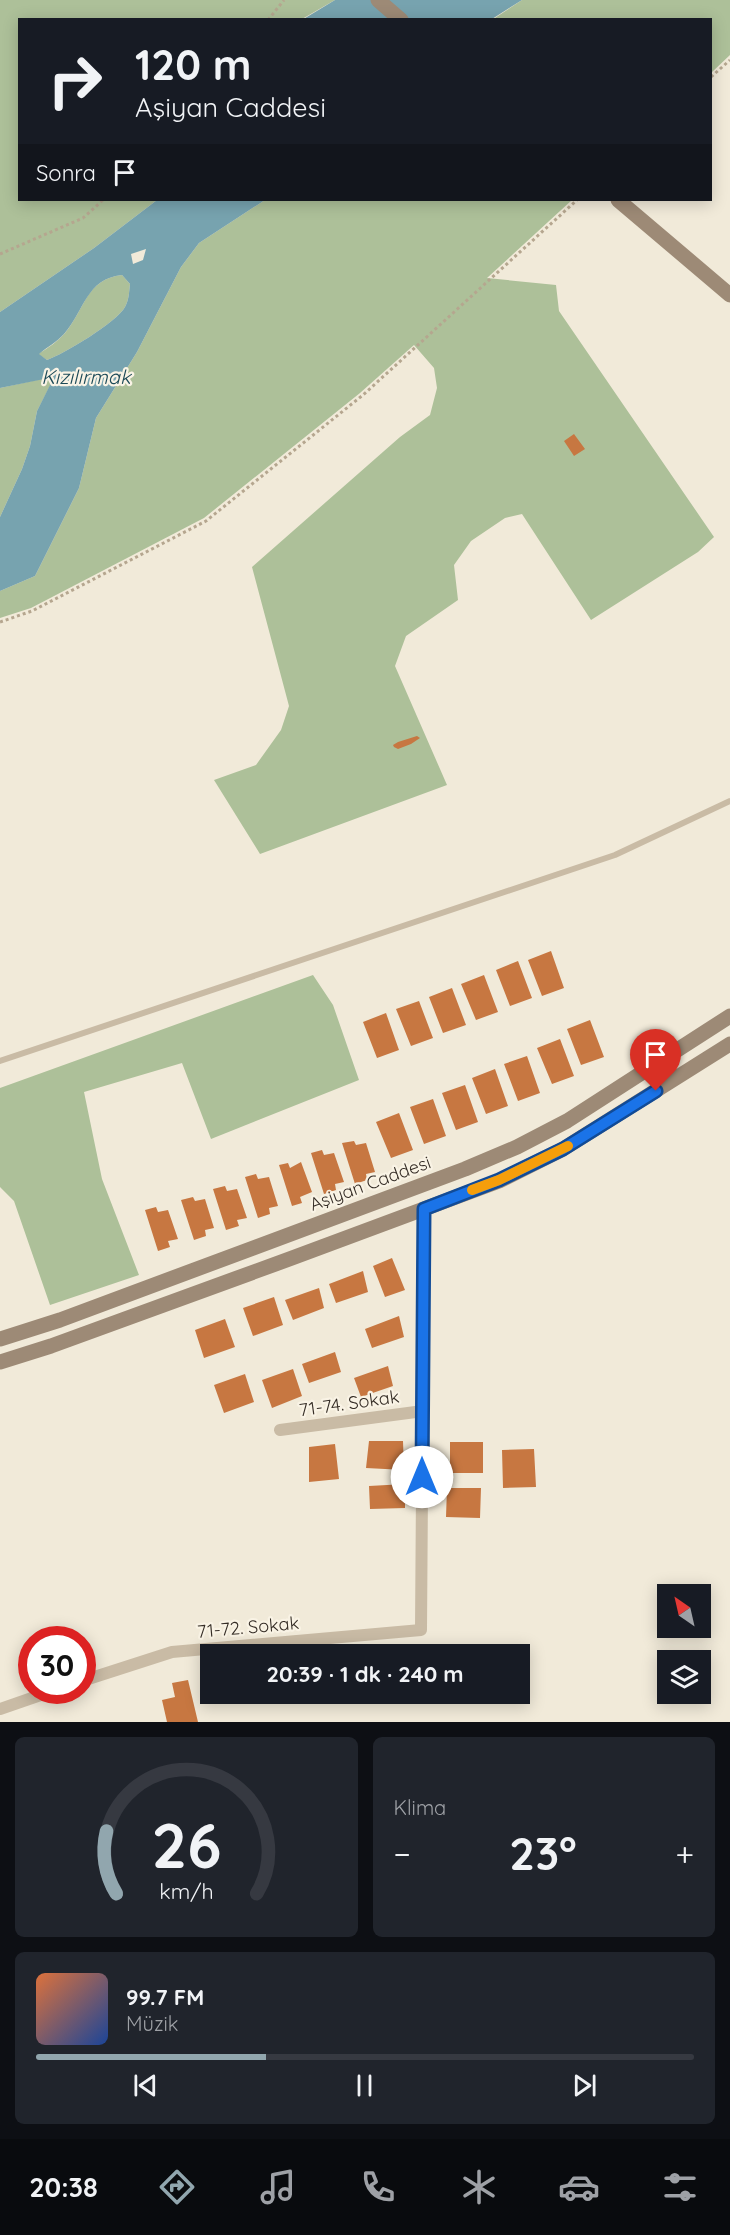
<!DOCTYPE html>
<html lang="tr">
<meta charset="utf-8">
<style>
body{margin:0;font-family:Quicksand,sans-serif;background:#20242c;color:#f1f3f6;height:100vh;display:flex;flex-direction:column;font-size:22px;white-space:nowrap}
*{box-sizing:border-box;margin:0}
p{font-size:20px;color:#9ea1a6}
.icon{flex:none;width:33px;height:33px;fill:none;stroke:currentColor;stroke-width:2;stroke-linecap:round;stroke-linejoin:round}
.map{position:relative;height:1722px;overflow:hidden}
.panel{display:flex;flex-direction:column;gap:15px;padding:15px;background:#0d0f14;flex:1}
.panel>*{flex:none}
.hud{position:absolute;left:18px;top:18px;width:694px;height:183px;border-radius:0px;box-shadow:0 3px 15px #0003;background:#171b24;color:#f1f3f6;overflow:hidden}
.needle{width:39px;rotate:326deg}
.buttons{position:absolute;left:657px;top:1584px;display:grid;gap:12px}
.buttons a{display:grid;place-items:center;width:54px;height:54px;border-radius:0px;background:#171b24;box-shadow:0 3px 15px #0003;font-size:30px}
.speed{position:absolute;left:18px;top:1626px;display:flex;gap:12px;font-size:30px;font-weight:700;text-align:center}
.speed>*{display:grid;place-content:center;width:78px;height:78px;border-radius:50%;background:#171b24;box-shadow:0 3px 15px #0003;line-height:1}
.speed .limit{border:9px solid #d22;background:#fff;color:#111}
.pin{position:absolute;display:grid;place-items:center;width:51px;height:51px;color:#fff;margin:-62px -26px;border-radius:50% 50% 50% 0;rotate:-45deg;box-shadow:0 0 6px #0007}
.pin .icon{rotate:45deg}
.me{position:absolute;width:66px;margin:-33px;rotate:0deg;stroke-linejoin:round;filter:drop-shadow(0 0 4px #0008)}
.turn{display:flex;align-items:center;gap:21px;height:126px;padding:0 18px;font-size:27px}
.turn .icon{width:78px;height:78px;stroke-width:2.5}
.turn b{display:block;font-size:42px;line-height:51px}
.then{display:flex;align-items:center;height:57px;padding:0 18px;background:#0003;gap:12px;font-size:22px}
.big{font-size:45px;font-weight:700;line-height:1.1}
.panel .widget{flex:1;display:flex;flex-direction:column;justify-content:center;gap:9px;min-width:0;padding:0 21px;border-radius:9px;background:#20242c}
.panel .dial{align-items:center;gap:0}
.dial svg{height:156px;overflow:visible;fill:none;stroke:#363941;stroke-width:7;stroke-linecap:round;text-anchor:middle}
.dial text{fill:#f1f3f6;stroke:none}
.song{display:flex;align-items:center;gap:18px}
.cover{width:72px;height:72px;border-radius:9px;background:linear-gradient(135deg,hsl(20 70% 55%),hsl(220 70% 35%))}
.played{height:6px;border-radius:3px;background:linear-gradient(90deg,#91a6ae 35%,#363941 35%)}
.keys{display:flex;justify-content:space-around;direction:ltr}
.heat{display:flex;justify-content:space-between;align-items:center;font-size:33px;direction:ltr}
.panel .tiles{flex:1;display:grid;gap:15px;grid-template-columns:1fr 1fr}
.widget:last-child{grid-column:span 2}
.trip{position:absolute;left:200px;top:1644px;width:330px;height:60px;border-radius:0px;background:#171b24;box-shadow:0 3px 15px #0003;font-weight:700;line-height:60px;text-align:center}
.menu{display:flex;height:96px;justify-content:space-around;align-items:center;background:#090b0e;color:#9ea1a6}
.menu .icon{width:42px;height:42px}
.menu .active{color:#91a6ae}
.menu b{font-size:27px;color:#f1f3f6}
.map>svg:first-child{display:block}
.green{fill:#adc099}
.water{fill:#77a3af;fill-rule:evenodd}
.building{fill:#c77741}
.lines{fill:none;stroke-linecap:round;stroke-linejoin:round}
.path{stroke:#b5a68f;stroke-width:3;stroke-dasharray:3 3;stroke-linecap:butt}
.lane{stroke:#c9bba5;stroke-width:6}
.street{stroke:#c9bba5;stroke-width:12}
.secondary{stroke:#9d8a76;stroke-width:15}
.route-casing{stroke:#114b97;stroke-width:15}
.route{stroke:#1a73e8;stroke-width:10}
.slow{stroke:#f59e0b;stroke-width:10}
.labels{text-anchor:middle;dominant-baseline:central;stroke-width:4.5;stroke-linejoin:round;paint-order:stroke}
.street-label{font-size:18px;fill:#352d26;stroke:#f9f3e5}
.water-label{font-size:20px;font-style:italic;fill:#1b4957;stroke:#f9f3e5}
</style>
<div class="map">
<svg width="730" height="1722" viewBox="0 0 730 1722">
<rect width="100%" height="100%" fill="#f1ead9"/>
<path class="green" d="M 0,0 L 335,0 L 302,19 L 20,20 L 20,200 L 157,200 L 94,248 L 0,312 Z
M 522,0 L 730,0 L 730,55 L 711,73 L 711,20 L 492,20 Z
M 265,200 L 572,200 L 487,278 L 556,285 L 559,311 L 714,537 L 698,552 L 591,620 L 522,514 L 505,518 L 471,541 L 454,565 L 458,600 L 406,636 L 395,666 L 447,785 L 260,854 L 214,780 L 256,765 L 281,730 L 289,706 L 252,567 L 400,437 L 430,415 L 437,388 L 434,368 L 414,345 L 360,393 L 204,518 L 31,608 L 0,618 L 0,591 L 35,576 L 79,488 L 96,418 L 137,352 L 181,267 L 199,243 Z
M 122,275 L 130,284 C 129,292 129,300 125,307 C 117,322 64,354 47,360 L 38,354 C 48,348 57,342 65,333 C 85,309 86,279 122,275 Z
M 55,376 L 37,411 L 30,446 L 22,469 L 0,517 L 0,388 Z
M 313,975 L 333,1005 L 359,1080 L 211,1139 L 182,1063 L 84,1092 L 102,1179 L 139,1275 L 50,1305 L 14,1201 L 0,1187 L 0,1088 Z"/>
<path class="water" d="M 335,0 L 522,0 L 492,19 L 302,20 Z
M 157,200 L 265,200 L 199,243 L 181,267 L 137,352 L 96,418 L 79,488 L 35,576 L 0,591 L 0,517 L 22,469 L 30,446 L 37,411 L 54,377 L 0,388 L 0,312 L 94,248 ZM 146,249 L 143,260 L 133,264 L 131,254 ZM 122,275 L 130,284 C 129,292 129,300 125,307 C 117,322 64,354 47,360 L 39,354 C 47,347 57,342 64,334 C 85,310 86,279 122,275 Z"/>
<path class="building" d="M 574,434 L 585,449 L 574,456 L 564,441 Z
M 417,736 L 420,738 L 411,744 L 398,749 L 394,747 L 393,745 L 398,742 Z
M 551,951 L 564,988 L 542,996 L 528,960 Z
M 518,961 L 532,998 L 510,1006 L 496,970 Z
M 484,975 L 498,1012 L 476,1020 L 461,984 Z
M 452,988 L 466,1025 L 443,1033 L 429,997 Z
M 419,1001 L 433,1038 L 411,1046 L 396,1009 Z
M 386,1013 L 399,1050 L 377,1058 L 363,1022 Z
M 590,1020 L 604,1057 L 581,1065 L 567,1029 Z
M 560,1039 L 574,1076 L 552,1084 L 537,1048 Z
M 527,1056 L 540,1093 L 518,1101 L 504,1064 Z
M 495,1069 L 508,1106 L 486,1114 L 472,1078 Z
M 465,1085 L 478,1122 L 456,1130 L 442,1093 Z
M 433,1099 L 446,1136 L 424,1144 L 410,1107 Z
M 399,1113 L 413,1150 L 391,1158 L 376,1122 Z
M 354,1141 L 356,1145 L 366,1143 L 375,1172 L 366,1174 L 367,1180 L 355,1184 L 342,1143 Z
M 322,1150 L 324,1155 L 334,1153 L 344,1182 L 335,1184 L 336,1190 L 324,1194 L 311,1153 Z
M 301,1162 L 312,1192 L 300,1197 L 302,1203 L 292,1206 L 279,1165 L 288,1163 L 290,1168 Z
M 256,1174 L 258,1179 L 269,1177 L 278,1206 L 269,1208 L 270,1214 L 258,1218 L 245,1177 Z
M 225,1186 L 227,1191 L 237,1189 L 247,1218 L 237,1220 L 239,1226 L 226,1230 L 213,1189 Z
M 193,1197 L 195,1201 L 205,1199 L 214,1228 L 205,1230 L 206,1236 L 194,1240 L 181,1200 Z
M 156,1207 L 158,1212 L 168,1210 L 178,1239 L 168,1241 L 170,1247 L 158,1251 L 145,1210 Z
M 392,1258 L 405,1290 L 385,1297 L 373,1266 Z
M 363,1271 L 368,1292 L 336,1303 L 329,1284 Z
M 319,1288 L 324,1308 L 293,1320 L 285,1300 Z
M 274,1297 L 283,1325 L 253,1336 L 243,1308 Z
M 399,1316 L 404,1337 L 372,1348 L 365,1329 Z
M 225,1319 L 235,1347 L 204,1358 L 195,1330 Z
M 335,1352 L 341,1372 L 309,1383 L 302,1364 Z
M 388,1366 L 393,1386 L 361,1397 L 354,1378 Z
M 293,1369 L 302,1396 L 272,1408 L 262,1380 Z
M 245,1374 L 254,1402 L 224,1413 L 214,1385 Z
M 369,1441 L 403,1441 L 404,1470 L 366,1468 Z
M 450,1442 L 483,1442 L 483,1473 L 450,1473 Z
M 335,1444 L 339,1479 L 309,1482 L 309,1447 Z
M 534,1449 L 536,1487 L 503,1488 L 502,1450 Z
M 405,1484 L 405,1508 L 370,1509 L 369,1486 Z
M 447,1488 L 481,1488 L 480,1518 L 446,1517 Z
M 188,1680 L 198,1722 L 167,1722 L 162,1700 L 175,1697 L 172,1683 Z"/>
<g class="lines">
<path class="path" d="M 268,20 L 284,0
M 711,77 L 730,60
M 0,254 L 83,218 L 103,200
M 0,622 L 32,611 L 206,521 L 363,395 L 577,200"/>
<path class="lane" d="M 0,1061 L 615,855 L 730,801"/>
<path class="street" d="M 280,1430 L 423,1411
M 82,1681 L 172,1652 L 421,1630 L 424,1209
M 0,1709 L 55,1690"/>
<path class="secondary" d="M 378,0 L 401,20
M 618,200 L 730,295
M 0,1339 L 60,1320 L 465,1169 L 517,1147 L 567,1121 L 730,1016
M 0,1362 L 51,1346 L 292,1258 L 499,1181 L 563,1149 L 730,1044"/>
</g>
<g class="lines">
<g class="route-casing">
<path id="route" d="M 422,1477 L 424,1209 L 499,1180 L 563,1149 L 656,1091"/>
</g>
<use href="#route" class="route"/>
<path class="slow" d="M 472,1190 L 499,1180 L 568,1146"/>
</g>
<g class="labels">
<g class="street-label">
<text transform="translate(370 1183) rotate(-20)">Aşiyan Caddesi</text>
<text transform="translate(349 1403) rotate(-8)">71-74. Sokak</text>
<text transform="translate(248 1627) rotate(-5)">71-72. Sokak</text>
</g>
<g class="water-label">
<text x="86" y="376">Kızılırmak</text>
</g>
</g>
</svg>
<div class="buttons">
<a><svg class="needle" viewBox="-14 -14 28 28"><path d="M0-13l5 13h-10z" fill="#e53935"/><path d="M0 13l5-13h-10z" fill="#9ea1a6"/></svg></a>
<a><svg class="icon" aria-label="layers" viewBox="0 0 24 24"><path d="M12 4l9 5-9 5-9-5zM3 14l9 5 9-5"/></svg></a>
</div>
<div class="speed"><div class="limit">30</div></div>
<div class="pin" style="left:656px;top:1091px;background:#d93025"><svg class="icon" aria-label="arrive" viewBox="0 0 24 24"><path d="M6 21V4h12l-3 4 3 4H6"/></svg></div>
<svg class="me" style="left:422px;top:1477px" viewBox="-20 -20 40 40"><circle r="19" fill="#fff"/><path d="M0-13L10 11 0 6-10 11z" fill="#1a73e8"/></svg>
<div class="trip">20:39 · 1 dk · 240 m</div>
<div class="hud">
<div class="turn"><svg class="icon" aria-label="right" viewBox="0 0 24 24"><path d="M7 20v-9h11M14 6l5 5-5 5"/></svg><div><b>120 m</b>Aşiyan Caddesi</div></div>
<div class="then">Sonra<svg class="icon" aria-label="arrive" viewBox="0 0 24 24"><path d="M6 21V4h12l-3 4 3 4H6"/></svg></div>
</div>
</div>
<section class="panel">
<div class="tiles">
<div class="widget dial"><svg viewBox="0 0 100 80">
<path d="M14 69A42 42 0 1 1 86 69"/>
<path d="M14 69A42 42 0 0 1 9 37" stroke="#91a6ae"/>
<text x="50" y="56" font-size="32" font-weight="700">26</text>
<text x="50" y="72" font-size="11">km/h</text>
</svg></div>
<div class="widget"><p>Klima</p>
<div class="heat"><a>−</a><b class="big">23°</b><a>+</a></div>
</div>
<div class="widget">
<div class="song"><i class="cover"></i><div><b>99.7 FM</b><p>Müzik</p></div></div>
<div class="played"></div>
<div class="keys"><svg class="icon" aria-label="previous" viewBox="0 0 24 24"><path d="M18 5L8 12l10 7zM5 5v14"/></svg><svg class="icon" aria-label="pause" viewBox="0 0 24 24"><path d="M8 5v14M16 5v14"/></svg><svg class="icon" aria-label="next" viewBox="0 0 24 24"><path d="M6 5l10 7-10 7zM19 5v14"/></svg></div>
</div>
</div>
</section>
<nav class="menu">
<b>20:38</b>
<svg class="icon active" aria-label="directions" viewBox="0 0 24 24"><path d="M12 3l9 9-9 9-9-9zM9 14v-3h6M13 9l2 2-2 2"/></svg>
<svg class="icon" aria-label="music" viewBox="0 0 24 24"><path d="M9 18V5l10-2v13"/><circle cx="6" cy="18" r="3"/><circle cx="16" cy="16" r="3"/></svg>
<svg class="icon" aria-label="phone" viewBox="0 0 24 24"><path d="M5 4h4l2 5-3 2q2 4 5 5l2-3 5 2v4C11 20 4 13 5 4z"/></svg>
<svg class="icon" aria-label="climate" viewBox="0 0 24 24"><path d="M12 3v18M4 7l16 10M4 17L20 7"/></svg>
<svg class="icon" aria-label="car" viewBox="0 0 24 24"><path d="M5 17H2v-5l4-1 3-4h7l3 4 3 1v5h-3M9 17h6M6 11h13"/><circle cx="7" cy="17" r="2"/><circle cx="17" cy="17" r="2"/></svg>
<svg class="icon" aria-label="filters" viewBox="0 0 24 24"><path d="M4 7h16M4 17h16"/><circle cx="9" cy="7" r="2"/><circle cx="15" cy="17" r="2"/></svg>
</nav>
